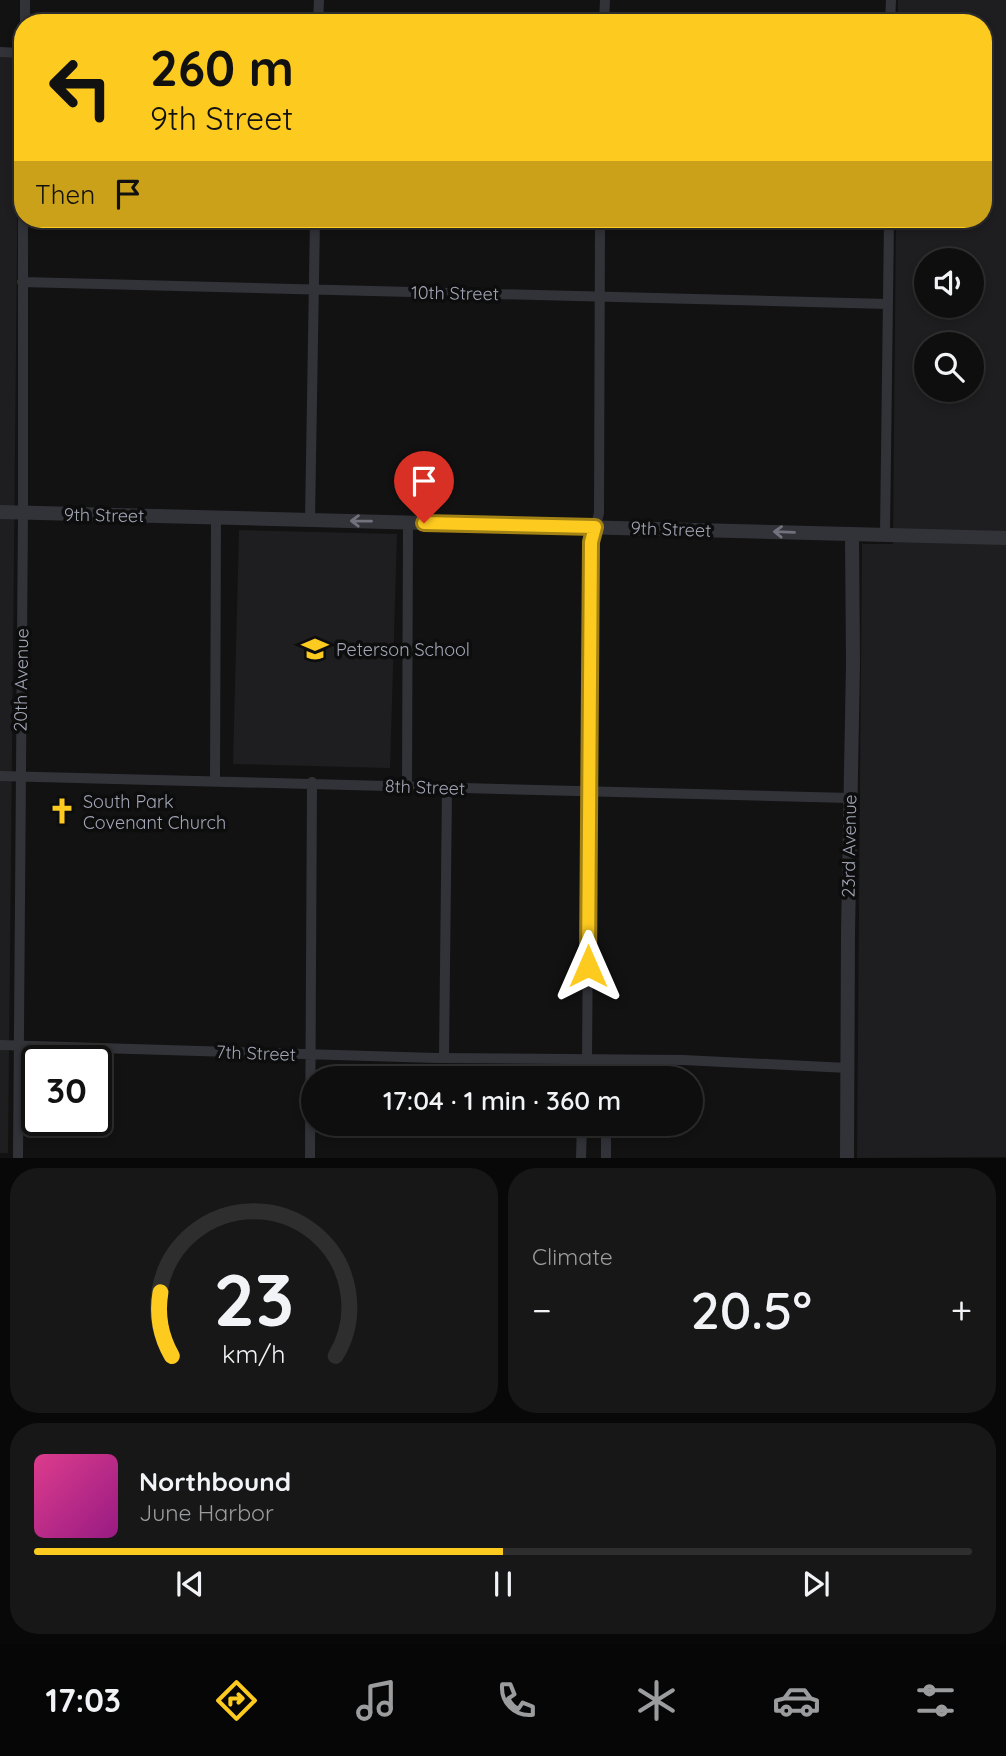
<!DOCTYPE html>
<meta charset="utf-8">
<style>
body{margin:0;font-family:Quicksand,sans-serif;background:#171717;color:#f1f3f6;height:100vh;display:flex;flex-direction:column;font-size:26px;white-space:nowrap}
*{box-sizing:border-box;margin:0}
p{font-size:23px;color:#9b9c9e}
.icon{flex:none;width:38px;height:38px;fill:none;stroke:currentColor;stroke-width:2;stroke-linecap:round;stroke-linejoin:round}
.map{position:relative;height:1158px;overflow:hidden}
.side{display:flex;flex-direction:column;gap:10px;padding:10px;background:#080808;flex:1}
.side>*{flex:none}
.hud{position:absolute;left:14px;top:14px;width:978px;height:214px;border-radius:28px;box-shadow:0 4px 10px #0003,0 0 0 2px #2e2e2e;background:#fdca20;color:#111;overflow:hidden}
.fabs{position:absolute;left:914px;top:248px;display:grid;gap:14px}
.fabs a{display:grid;place-items:center;width:70px;height:70px;border-radius:50%;background:#0e0e0e;box-shadow:0 4px 10px #0003,0 0 0 2px #2e2e2e;font-size:35px}
.speed{position:absolute;left:21px;top:1045px;display:flex;gap:14px;font-size:35px;font-weight:700;text-align:center}
.speed>*{display:grid;place-content:center;width:91px;height:91px;border-radius:50%;background:#0e0e0e;box-shadow:0 4px 10px #0003,0 0 0 2px #2e2e2e;line-height:1}
.speed .limit{border:4px solid #111;border-radius:10px;background:#fff;color:#111}
.pin{position:absolute;display:grid;place-items:center;width:60px;height:60px;color:#fff;margin:-72px -30px;border-radius:50% 50% 50% 0;rotate:-45deg;box-shadow:0 0 7px #0007}
.pin .icon{rotate:45deg}
.me{position:absolute;width:77px;margin:-38px;rotate:0deg;stroke-linejoin:round;filter:drop-shadow(0 0 5px #0008)}
.turn{display:flex;align-items:center;gap:24px;height:147px;padding:0 21px;font-size:32px}
.turn .icon{width:91px;height:91px;stroke-width:2.5}
.turn b{display:block;font-size:49px;line-height:60px}
.then{display:flex;align-items:center;height:66px;padding:0 21px;background:#0003;gap:14px;font-size:26px}
.big{font-size:52px;font-weight:600;line-height:1.1}
.side .card{flex:1;display:flex;flex-direction:column;justify-content:center;gap:10px;min-width:0;padding:0 24px;border-radius:28px;background:#171717}
.side .dial{align-items:center;gap:0}
.dial svg{height:182px;overflow:visible;fill:none;stroke:#2e2e2e;stroke-width:7;stroke-linecap:round;text-anchor:middle}
.dial text{fill:#f1f3f6;stroke:none}
.song{display:flex;align-items:center;gap:21px}
.cover{width:84px;height:84px;border-radius:10px;background:linear-gradient(135deg,hsl(330 70% 55%),hsl(310 70% 35%))}
.played{height:7px;border-radius:4px;background:linear-gradient(90deg,#fdca20 50%,#2e2e2e 50%)}
.keys{display:flex;justify-content:space-around;direction:ltr}
.heat{display:flex;justify-content:space-between;align-items:center;font-size:38px;direction:ltr}
.side .tiles{flex:1;display:grid;gap:10px;grid-template-columns:1fr 1fr}
.card:last-child{grid-column:span 2}
.trip{position:absolute;left:301px;top:1066px;width:402px;height:70px;border-radius:35px;background:#0e0e0e;box-shadow:0 4px 10px #0003,0 0 0 2px #2e2e2e;font-weight:600;line-height:70px;text-align:center}
.tab-bar{display:flex;height:112px;justify-content:space-around;align-items:center;background:#060606;color:#9b9c9e}
.tab-bar .icon{width:49px;height:49px}
.tab-bar .current{color:#fdca20}
.tab-bar b{font-size:32px;color:#f1f3f6}
.map>svg:first-child{display:block}
.built{fill:#1e1e20;fill-rule:evenodd}
.lines{fill:none;stroke-linecap:round;stroke-linejoin:round}
.minor{stroke:#323339;stroke-width:10}
.tertiary{stroke:#323339;stroke-width:14}
.oneway{stroke:#70727d}
.route-casing{stroke:#a48315;stroke-width:18}
.route{stroke:#fdca20;stroke-width:12}
.labels{text-anchor:middle;dominant-baseline:central;stroke-width:7;stroke-linejoin:round;paint-order:stroke}
.street-label{font-size:18px;fill:#a2a6b5;stroke:#0d0d0e}
.poi-label{font-size:18px;fill:#a2a6b5;stroke:#0d0d0e;text-anchor:start}
</style>
<div class="map">
<svg width="1006" height="1158" viewBox="0 0 1006 1158">
<rect width="100%" height="100%" fill="#121213"/>
<path class="built" d="M 898,0 L 1006,0 L 1006,1157 L 857,1158 L 862,544 L 893,544 L 896,219 L 984,219 L 984,23 L 898,23 ZM 926,261 L 971,261 L 971,306 L 926,306 ZM 926,345 L 971,345 L 971,390 L 926,390 Z
M 0,49 L 19,50 L 8,1153 L 0,1153 Z
M 239,530 L 397,534 L 390,768 L 233,764 Z"/>
<g class="lines">
<path class="minor" d="M 25,23 L 25,0
M 318,23 L 319,0
M 604,23 L 605,0
M 890,23 L 891,0
M 0,52 L 23,53
M 22,282 L 888,304
M 310,520 L 315,219
M 885,534 L 889,219
M 0,776 L 850,798
M 215,781 L 216,518
M 407,787 L 408,522
M 0,1045 L 436,1058 L 683,1060 L 848,1068
M 444,1058 L 447,788
M 587,1060 L 591,546 L 599,513 L 600,219
M 582,1078 L 582,1060
M 607,1078 L 607,1060
M 18,1158 L 23,513 L 23,202
M 310,1158 L 312,782
M 581,1158 L 582,1124
M 606,1158 L 606,1124"/>
<path class="tertiary" d="M 0,512 L 1006,538
M 847,1158 L 848,933 L 853,664 L 852,534"/>
</g>
<defs><path id="oneway-shaft" d="M-6 0H5M1.5-3L5.5 0L1.5 3" fill="none" stroke-width="1.6" stroke-linecap="round" stroke-linejoin="round" transform="scale(1.75)"/></defs>
<g class="oneway">
<use href="#oneway-shaft" transform="translate(361 521) rotate(-179)"/>
<use href="#oneway-shaft" transform="translate(784 532) rotate(-178)"/>
</g>
<g class="lines">
<g class="route-casing">
<path id="route" d="M 424,523 L 595,527 L 591,542 L 588,966"/>
</g>
<use href="#route" class="route"/>
</g>
<defs>
<g id="school-bare" transform="scale(2.1)"><path d="M0-5L7-2L0 1L-7-2ZM-4 1L0 2.5L4 1V4Q0 6-4 4Z" fill="#fdca20" stroke="#0d0d0e" stroke-width="2.5" paint-order="stroke"/></g>
<g id="church-bare" transform="scale(2.1)"><path d="M-1.2-6h2.4v3.5h3.3v2.4h-3.3V6h-2.4V-.1h-3.3v-2.4h3.3Z" fill="#fdca20" stroke="#0d0d0e" stroke-width="2.5" paint-order="stroke"/></g>
</defs>
<g fill-rule="evenodd">
<use href="#school-bare" x="315" y="649"/>
<use href="#church-bare" x="62" y="811"/>
</g>
<g class="labels">
<g class="street-label">
<text transform="translate(455 293) rotate(1)">10th Street</text>
<text transform="translate(104 515) rotate(1)">9th Street</text>
<text transform="translate(671 529) rotate(2)">9th Street</text>
<text transform="translate(21 680) rotate(-89)">20th Avenue</text>
<text transform="translate(425 787) rotate(2)">8th Street</text>
<text transform="translate(849 846) rotate(-89)">23rd Avenue</text>
<text transform="translate(256 1053) rotate(2)">7th Street</text>
</g>
<g class="poi-label">
<text x="336" y="649">Peterson School</text>
<text x="83" y="801">South Park<tspan x="83" dy="21">Covenant Church</tspan></text>
</g>
</g>
</svg>
<div class="fabs">
<a><svg class="icon" aria-label="sound" viewBox="0 0 24 24"><path d="M4 9h4l5-4v14l-5-4H4zM17 9q2 3 0 6"/></svg></a>
<a><svg class="icon" aria-label="search" viewBox="0 0 24 24"><circle cx="10" cy="10" r="6"/><path d="M15 15l6 6"/></svg></a>
</div>
<div class="speed"><div class="limit">30</div></div>
<div class="pin" style="left:424px;top:523px;background:#d93025"><svg class="icon" aria-label="arrive" viewBox="0 0 24 24"><path d="M6 21V4h12l-3 4 3 4H6"/></svg></div>
<svg class="me" style="left:588px;top:966px" viewBox="-20 -20 40 40"><path d="M0-17L14 15 0 8-14 15z" fill="#fdca20" stroke="#fff" stroke-width="4"/></svg>
<div class="trip">17:04 · 1 min · 360 m</div>
<div class="hud">
<div class="turn"><svg class="icon" aria-label="left" viewBox="0 0 24 24"><path d="M17 20v-9H6M10 6l-5 5 5 5"/></svg><div><b>260 m</b>9th Street</div></div>
<div class="then">Then<svg class="icon" aria-label="arrive" viewBox="0 0 24 24"><path d="M6 21V4h12l-3 4 3 4H6"/></svg></div>
</div>
</div>
<section class="side">
<div class="tiles">
<div class="card dial"><svg viewBox="0 0 100 80">
<path d="M14 69A42 42 0 1 1 86 69"/>
<path d="M14 69A42 42 0 0 1 9 41" stroke="#fdca20"/>
<text x="50" y="56" font-size="32" font-weight="700">23</text>
<text x="50" y="72" font-size="11">km/h</text>
</svg></div>
<div class="card"><p>Climate</p>
<div class="heat"><a>−</a><b class="big">20.5°</b><a>+</a></div>
</div>
<div class="card">
<div class="song"><i class="cover"></i><div><b>Northbound</b><p>June Harbor</p></div></div>
<div class="played"></div>
<div class="keys"><svg class="icon" aria-label="previous" viewBox="0 0 24 24"><path d="M18 5L8 12l10 7zM5 5v14"/></svg><svg class="icon" aria-label="pause" viewBox="0 0 24 24"><path d="M8 5v14M16 5v14"/></svg><svg class="icon" aria-label="next" viewBox="0 0 24 24"><path d="M6 5l10 7-10 7zM19 5v14"/></svg></div>
</div>
</div>
</section>
<nav class="tab-bar">
<b>17:03</b>
<svg class="icon current" aria-label="directions" viewBox="0 0 24 24"><path d="M12 3l9 9-9 9-9-9zM9 14v-3h6M13 9l2 2-2 2"/></svg>
<svg class="icon" aria-label="music" viewBox="0 0 24 24"><path d="M9 18V5l10-2v13"/><circle cx="6" cy="18" r="3"/><circle cx="16" cy="16" r="3"/></svg>
<svg class="icon" aria-label="phone" viewBox="0 0 24 24"><path d="M5 4h4l2 5-3 2q2 4 5 5l2-3 5 2v4C11 20 4 13 5 4z"/></svg>
<svg class="icon" aria-label="climate" viewBox="0 0 24 24"><path d="M12 3v18M4 7l16 10M4 17L20 7"/></svg>
<svg class="icon" aria-label="car" viewBox="0 0 24 24"><path d="M5 17H2v-5l4-1 3-4h7l3 4 3 1v5h-3M9 17h6M6 11h13"/><circle cx="7" cy="17" r="2"/><circle cx="17" cy="17" r="2"/></svg>
<svg class="icon" aria-label="filters" viewBox="0 0 24 24"><path d="M4 7h16M4 17h16"/><circle cx="9" cy="7" r="2"/><circle cx="15" cy="17" r="2"/></svg>
</nav>
